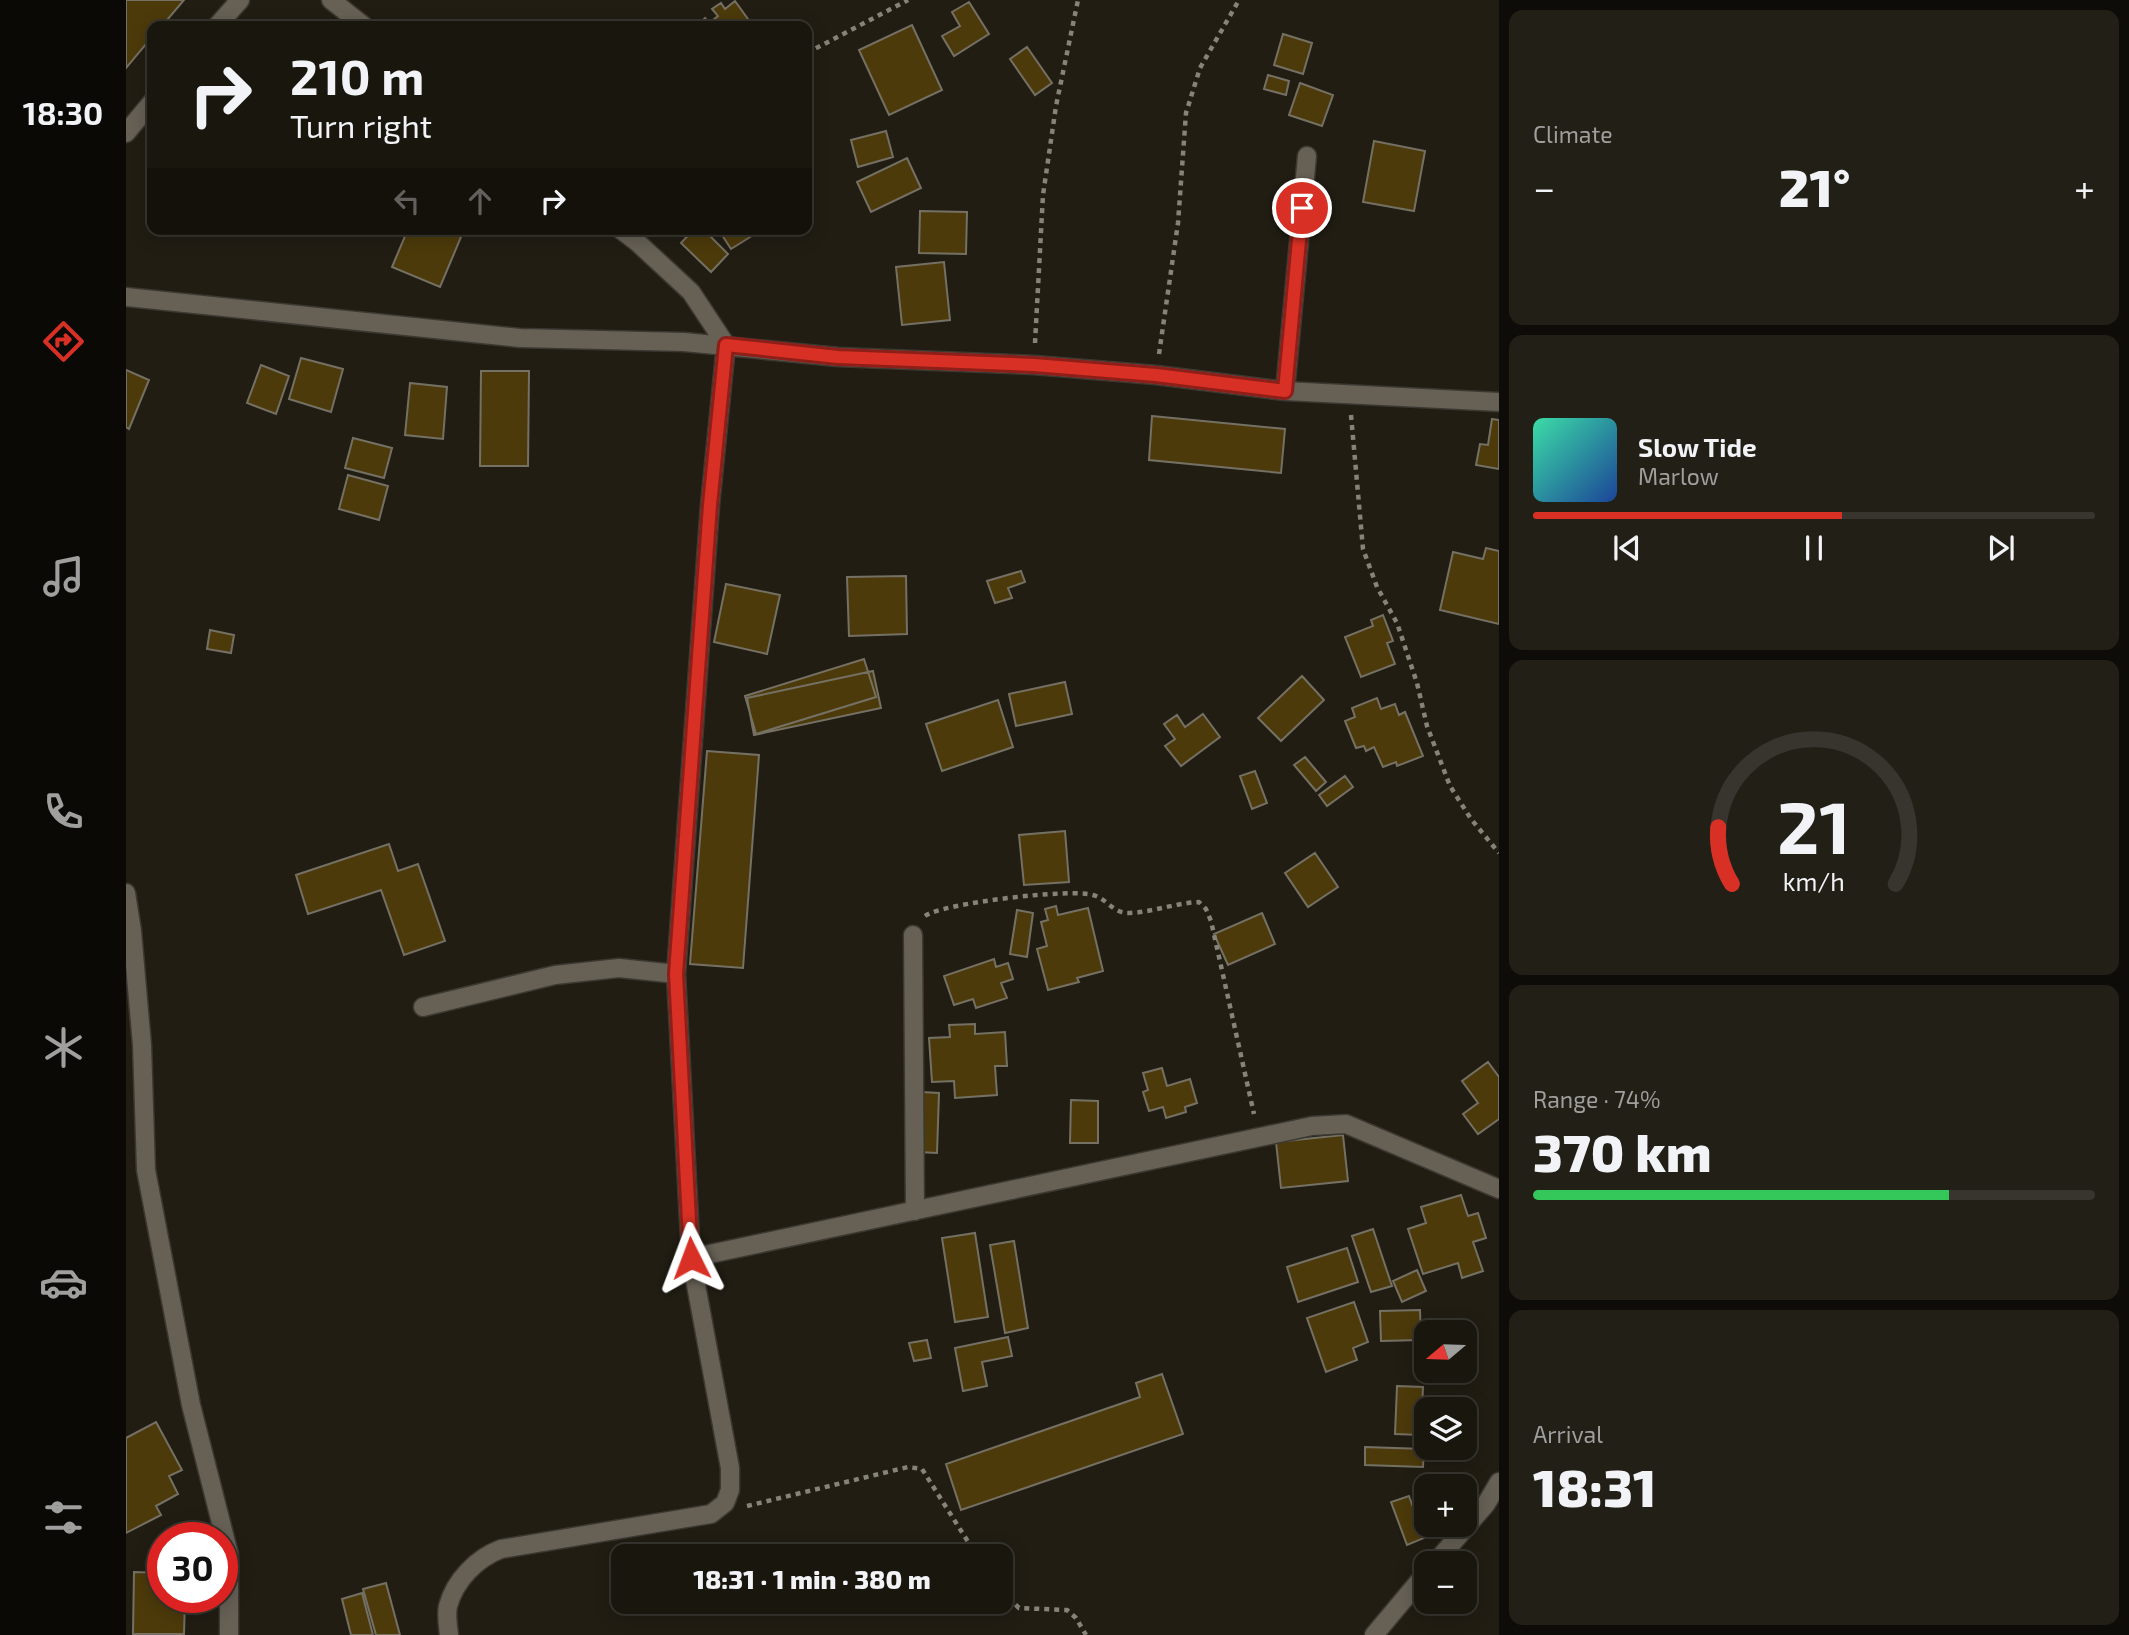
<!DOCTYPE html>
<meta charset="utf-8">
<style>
body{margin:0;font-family:"Exo 2",sans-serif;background:#221f17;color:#f1f3f6;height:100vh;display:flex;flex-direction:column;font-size:26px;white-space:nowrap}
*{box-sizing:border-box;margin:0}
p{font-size:23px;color:#9f9f9e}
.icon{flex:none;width:38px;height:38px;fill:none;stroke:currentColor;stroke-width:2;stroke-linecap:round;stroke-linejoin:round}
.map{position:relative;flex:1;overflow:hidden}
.side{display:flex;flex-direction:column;gap:10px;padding:10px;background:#0e0c08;width:630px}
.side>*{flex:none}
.banner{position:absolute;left:21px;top:21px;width:665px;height:214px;border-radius:14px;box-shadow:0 4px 18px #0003,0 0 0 2px #37352e;background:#19160e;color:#f1f3f6;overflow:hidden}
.needle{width:46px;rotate:251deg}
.tools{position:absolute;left:1288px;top:1320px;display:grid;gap:14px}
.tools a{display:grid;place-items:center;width:63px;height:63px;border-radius:14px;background:#19160e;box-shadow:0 4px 18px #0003,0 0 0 2px #37352e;font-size:35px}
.speed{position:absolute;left:21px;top:1522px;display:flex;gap:14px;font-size:35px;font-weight:700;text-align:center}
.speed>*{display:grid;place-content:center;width:91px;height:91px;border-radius:50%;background:#19160e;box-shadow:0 4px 18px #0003,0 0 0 2px #37352e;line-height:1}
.speed .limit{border:10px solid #d22;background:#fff;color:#111}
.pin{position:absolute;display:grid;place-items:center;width:60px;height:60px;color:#fff;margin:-30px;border:4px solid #fff;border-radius:50%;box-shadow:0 2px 7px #0007}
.me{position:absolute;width:77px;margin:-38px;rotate:357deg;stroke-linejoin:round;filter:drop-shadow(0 0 5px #0008)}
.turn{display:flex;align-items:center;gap:24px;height:147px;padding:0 28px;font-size:32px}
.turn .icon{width:91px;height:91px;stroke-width:2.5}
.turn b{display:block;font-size:49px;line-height:60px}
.lanes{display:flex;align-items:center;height:66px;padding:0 28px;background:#0003;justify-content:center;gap:35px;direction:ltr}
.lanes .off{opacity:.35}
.big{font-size:52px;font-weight:800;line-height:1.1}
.side .tile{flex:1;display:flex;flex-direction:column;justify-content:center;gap:10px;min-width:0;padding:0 24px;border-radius:14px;background:#221f17}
.side .dial{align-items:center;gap:0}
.dial svg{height:182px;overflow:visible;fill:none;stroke:#37352e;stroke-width:7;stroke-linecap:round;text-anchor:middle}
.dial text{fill:#f1f3f6;stroke:none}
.song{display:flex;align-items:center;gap:21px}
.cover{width:84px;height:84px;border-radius:10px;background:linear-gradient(135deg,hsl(160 70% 55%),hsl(220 70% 35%))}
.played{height:7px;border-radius:4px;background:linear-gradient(90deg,#d93025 55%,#37352e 55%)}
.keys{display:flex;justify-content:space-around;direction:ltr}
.heat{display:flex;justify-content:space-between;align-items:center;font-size:38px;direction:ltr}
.charge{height:10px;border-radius:5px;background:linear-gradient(90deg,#34c759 74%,#37352e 0)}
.trip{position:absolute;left:485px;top:1544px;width:402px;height:70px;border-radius:14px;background:#19160e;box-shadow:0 4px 18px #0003,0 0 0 2px #37352e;font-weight:800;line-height:70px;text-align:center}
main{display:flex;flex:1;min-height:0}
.menu{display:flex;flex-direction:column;width:126px;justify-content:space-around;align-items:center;background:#0a0906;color:#9f9f9e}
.menu .icon{width:49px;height:49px}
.menu .current{color:#d93025}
.menu b{font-size:32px;color:#f1f3f6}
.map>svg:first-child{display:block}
.building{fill:#4c3a0a;stroke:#757064;stroke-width:2}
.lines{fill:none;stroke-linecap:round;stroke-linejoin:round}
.minor-casing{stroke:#3b3832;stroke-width:21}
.path{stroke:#86837a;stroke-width:4.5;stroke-dasharray:5 5;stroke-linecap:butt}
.minor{stroke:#666055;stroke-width:18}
.route-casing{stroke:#8d1f18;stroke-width:18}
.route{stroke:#d93025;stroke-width:12}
</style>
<main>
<nav class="menu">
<b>18:30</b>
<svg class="icon current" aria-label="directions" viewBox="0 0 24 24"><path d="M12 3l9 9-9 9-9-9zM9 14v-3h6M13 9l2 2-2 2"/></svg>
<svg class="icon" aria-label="music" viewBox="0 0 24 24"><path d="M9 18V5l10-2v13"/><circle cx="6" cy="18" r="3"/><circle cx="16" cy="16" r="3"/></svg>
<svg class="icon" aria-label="phone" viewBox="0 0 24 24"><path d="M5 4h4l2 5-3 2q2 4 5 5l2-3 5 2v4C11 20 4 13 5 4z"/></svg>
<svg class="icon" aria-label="climate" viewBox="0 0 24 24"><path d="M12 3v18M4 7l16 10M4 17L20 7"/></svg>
<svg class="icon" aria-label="car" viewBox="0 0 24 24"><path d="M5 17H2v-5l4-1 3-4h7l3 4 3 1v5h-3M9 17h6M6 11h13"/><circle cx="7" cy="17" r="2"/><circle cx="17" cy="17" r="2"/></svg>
<svg class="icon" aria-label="filters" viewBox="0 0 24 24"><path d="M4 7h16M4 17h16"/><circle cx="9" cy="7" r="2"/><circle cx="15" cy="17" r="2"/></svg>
</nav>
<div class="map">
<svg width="1373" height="1635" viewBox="0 0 1373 1635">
<rect width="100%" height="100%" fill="#211d13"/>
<path class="building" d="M 0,0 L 58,0 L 36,26 L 26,26 L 26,37 L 0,68 Z
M 609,1 L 627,26 L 580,26 L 576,21 L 579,18 L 583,23 L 592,16 L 586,9 L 595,3 L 599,9 Z
M 843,2 L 863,34 L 828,56 L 816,36 L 834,26 L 826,12 Z
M 786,25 L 816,90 L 763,115 L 733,50 Z
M 1157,34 L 1186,43 L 1177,74 L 1148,65 Z
M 901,47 L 926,83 L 909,95 L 884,59 Z
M 1142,75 L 1163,81 L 1160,95 L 1138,89 Z
M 1174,83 L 1207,95 L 1196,126 L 1163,115 Z
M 760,131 L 767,157 L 732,167 L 725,140 Z
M 1248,141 L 1299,151 L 1288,211 L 1237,202 Z
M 781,158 L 795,188 L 745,212 L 731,182 Z
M 794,211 L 841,212 L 840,254 L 793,253 Z
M 282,229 L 316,229 L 335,237 L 314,287 L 266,267 Z
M 568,229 L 577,229 L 602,254 L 585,272 L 555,243 Z
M 592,229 L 626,229 L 629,234 L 605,249 Z
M 818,262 L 824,320 L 776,325 L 770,267 Z
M 175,358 L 217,369 L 205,412 L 163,399 Z
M 135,365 L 163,376 L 150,414 L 121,403 Z
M 0,370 L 23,380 L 3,429 L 0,427 Z
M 355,371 L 403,371 L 402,466 L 354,466 Z
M 284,383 L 321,387 L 317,439 L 279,435 Z
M 1026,416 L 1159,429 L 1155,473 L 1023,460 Z
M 1366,419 L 1373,420 L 1373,469 L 1350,465 L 1354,444 L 1362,445 Z
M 227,438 L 266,448 L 258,478 L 219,468 Z
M 222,475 L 262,486 L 253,520 L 213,509 Z
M 1360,548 L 1373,551 L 1373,624 L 1314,610 L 1327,552 L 1357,559 Z
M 895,571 L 899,582 L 882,588 L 886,598 L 869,603 L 861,581 Z
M 780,576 L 781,634 L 723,636 L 721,577 Z
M 600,584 L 654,595 L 641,654 L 588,642 Z
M 1257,615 L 1267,641 L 1261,643 L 1269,664 L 1235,677 L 1219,637 L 1247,626 L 1245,620 Z
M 84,630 L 108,635 L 105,653 L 81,649 Z
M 738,659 L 750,697 L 630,734 L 619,696 Z
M 747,671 L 755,708 L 628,735 L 621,698 Z
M 1176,676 L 1198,700 L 1155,741 L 1132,718 Z
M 939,682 L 946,714 L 890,726 L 883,694 Z
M 1251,698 L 1255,709 L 1269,704 L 1273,715 L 1279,712 L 1297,756 L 1271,766 L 1270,762 L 1257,767 L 1248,747 L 1240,751 L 1238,746 L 1230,748 L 1219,721 L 1229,717 L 1226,708 Z
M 872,700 L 887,747 L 816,771 L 800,724 Z
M 1077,714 L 1094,737 L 1055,766 L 1039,746 L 1049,739 L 1038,724 L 1051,715 L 1059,727 Z
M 581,751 L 633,755 L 617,968 L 564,964 Z
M 1179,757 L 1200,782 L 1190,791 L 1168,765 Z
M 1129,771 L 1141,803 L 1126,809 L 1114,776 Z
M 1219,776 L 1227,787 L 1201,806 L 1193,795 Z
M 939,831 L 943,882 L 898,885 L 893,835 Z
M 263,844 L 272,871 L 292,864 L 319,941 L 278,955 L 255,890 L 182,914 L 170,875 Z
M 1189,853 L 1212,887 L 1182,907 L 1159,873 Z
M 930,906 L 932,915 L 962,908 L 977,971 L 951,978 L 953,982 L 922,990 L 911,949 L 921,946 L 915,922 L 922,920 L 919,909 Z
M 891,910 L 907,913 L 901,957 L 884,954 Z
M 1136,913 L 1149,944 L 1102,965 L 1088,934 Z
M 868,959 L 870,967 L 882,963 L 887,979 L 875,983 L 881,998 L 850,1008 L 847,999 L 828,1005 L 818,976 Z
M 849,1024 L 849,1034 L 879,1032 L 881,1066 L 869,1066 L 871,1095 L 829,1098 L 828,1081 L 806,1082 L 803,1038 L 824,1037 L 823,1025 Z
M 1362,1062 L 1373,1077 L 1373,1119 L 1352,1134 L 1337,1114 L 1352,1103 L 1336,1081 Z
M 1036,1068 L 1041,1086 L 1064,1079 L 1071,1103 L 1059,1107 L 1060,1112 L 1040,1118 L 1037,1107 L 1023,1111 L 1017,1092 L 1022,1090 L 1017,1073 Z
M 795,1092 L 813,1093 L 811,1153 L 792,1152 Z
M 945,1100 L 972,1101 L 972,1143 L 944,1143 Z
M 1217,1135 L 1222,1181 L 1155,1188 L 1150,1142 Z
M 1335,1195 L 1342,1216 L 1352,1213 L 1360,1238 L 1347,1242 L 1357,1271 L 1336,1278 L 1332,1263 L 1297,1274 L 1282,1229 L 1300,1223 L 1295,1207 Z
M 1247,1229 L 1266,1286 L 1245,1292 L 1226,1236 Z
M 849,1233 L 862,1317 L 829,1322 L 816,1238 Z
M 888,1241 L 902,1328 L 879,1333 L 864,1245 Z
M 1221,1248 L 1232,1282 L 1172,1302 L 1161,1267 Z
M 1291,1270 L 1300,1291 L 1276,1302 L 1267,1281 Z
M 1228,1302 L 1242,1342 L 1227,1348 L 1231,1360 L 1200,1372 L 1181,1318 Z
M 1294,1310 L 1295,1340 L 1255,1341 L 1254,1311 Z
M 882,1337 L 886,1356 L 856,1362 L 861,1386 L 837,1391 L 829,1348 Z
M 801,1340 L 805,1358 L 788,1361 L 783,1343 Z
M 1036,1374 L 1057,1434 L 835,1510 L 820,1464 L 1014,1397 L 1010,1383 Z
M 1271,1386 L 1297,1387 L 1295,1435 L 1269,1434 Z
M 30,1422 L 56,1470 L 43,1476 L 52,1494 L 30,1506 L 35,1515 L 0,1533 L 0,1438 Z
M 1239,1447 L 1298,1449 L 1297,1467 L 1239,1465 Z
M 1283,1496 L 1298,1538 L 1281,1545 L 1265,1502 Z
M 8,1572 L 37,1573 L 37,1598 L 59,1598 L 58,1634 L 7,1634 Z
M 260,1583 L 274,1635 L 250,1635 L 237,1589 Z
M 236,1593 L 247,1635 L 225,1635 L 216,1599 Z"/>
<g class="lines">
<g class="minor-casing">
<path id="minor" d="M 205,0 L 238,26
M 91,26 L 114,0
M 0,133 L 26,102
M 0,297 L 394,338 L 558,342 L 712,357 L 908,365 L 1030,375 L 1159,391 L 1373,402
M 1159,391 L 1181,156
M 0,893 L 6,931 L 16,1045 L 20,1170 L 65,1405 L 103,1554 L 103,1635
M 787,935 L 789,1211
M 297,1007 L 429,975 L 493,968 L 550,974
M 565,1258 L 1186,1126 L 1220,1124 L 1373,1189
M 1309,1563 L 1360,1504 L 1373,1482
M 323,1635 C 322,1626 320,1615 322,1606 C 329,1580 351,1558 375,1549 L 585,1514 L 599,1503 L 604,1490 L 604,1468 L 565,1258 L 550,974 L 584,505 L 600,345 L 565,292 L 511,242 L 494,229
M 1248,1635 L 1300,1573"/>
</g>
<path class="path" d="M 681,53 L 782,0
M 909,343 L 917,195 L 930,106 L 952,0
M 1033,354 L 1052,223 L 1060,113 L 1074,68 L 1113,0
M 1225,415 L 1237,549 L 1251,587 L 1271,623 L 1291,683 L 1301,726 L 1324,786 L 1345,819 L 1373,853
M 799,916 C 817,903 946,888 967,895 C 982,899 987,914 1004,913 C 1027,912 1049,903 1073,902 L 1080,909 L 1085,921 L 1128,1114
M 621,1506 L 782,1467 L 796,1469 L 851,1556
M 875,1591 L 893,1608 L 941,1610 L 950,1618 L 960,1635"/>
<use href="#minor" class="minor"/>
</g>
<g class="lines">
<g class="route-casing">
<path id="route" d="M 565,1258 L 550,974 L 584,505 L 600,345 L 712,357 L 908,365 L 1030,375 L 1159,391 L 1176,208"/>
</g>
<use href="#route" class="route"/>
</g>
</svg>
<div class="tools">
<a><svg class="needle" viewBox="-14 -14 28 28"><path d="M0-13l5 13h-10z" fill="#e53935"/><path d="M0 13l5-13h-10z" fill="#9f9f9e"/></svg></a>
<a><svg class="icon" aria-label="layers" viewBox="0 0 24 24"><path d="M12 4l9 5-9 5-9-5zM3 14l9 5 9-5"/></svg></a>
<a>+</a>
<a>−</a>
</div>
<div class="speed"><div class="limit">30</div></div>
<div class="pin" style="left:1176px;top:208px;background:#d93025"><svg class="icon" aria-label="arrive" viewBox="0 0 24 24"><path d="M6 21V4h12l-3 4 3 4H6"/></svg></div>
<svg class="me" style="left:565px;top:1258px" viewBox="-20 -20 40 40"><path d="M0-17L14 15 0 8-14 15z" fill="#d93025" stroke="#fff" stroke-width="4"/></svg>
<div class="trip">18:31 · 1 min · 380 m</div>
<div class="banner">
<div class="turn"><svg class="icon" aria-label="right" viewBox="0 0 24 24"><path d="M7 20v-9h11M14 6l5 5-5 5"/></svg><div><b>210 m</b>Turn right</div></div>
<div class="lanes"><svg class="icon off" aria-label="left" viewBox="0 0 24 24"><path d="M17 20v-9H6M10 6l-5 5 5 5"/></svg><svg class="icon off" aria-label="ahead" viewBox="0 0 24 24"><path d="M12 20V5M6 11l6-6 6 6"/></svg><svg class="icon" aria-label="right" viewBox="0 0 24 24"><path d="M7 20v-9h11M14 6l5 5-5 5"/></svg></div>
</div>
</div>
<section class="side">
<div class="tile"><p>Climate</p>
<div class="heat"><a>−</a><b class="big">21°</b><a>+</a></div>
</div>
<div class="tile">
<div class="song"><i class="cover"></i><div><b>Slow Tide</b><p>Marlow</p></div></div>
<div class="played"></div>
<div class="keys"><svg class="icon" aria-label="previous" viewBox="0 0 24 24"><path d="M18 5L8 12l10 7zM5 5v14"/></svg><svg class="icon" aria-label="pause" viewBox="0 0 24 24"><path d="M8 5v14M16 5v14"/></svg><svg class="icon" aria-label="next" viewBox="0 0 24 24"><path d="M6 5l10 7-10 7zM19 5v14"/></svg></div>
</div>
<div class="tile dial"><svg viewBox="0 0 100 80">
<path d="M14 69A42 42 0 1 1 86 69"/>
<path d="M14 69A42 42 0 0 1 8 44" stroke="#d93025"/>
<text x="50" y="56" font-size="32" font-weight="700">21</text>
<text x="50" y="72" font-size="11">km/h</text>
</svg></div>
<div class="tile"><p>Range · 74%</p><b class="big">370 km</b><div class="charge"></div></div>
<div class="tile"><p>Arrival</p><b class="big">18:31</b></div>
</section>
</main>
